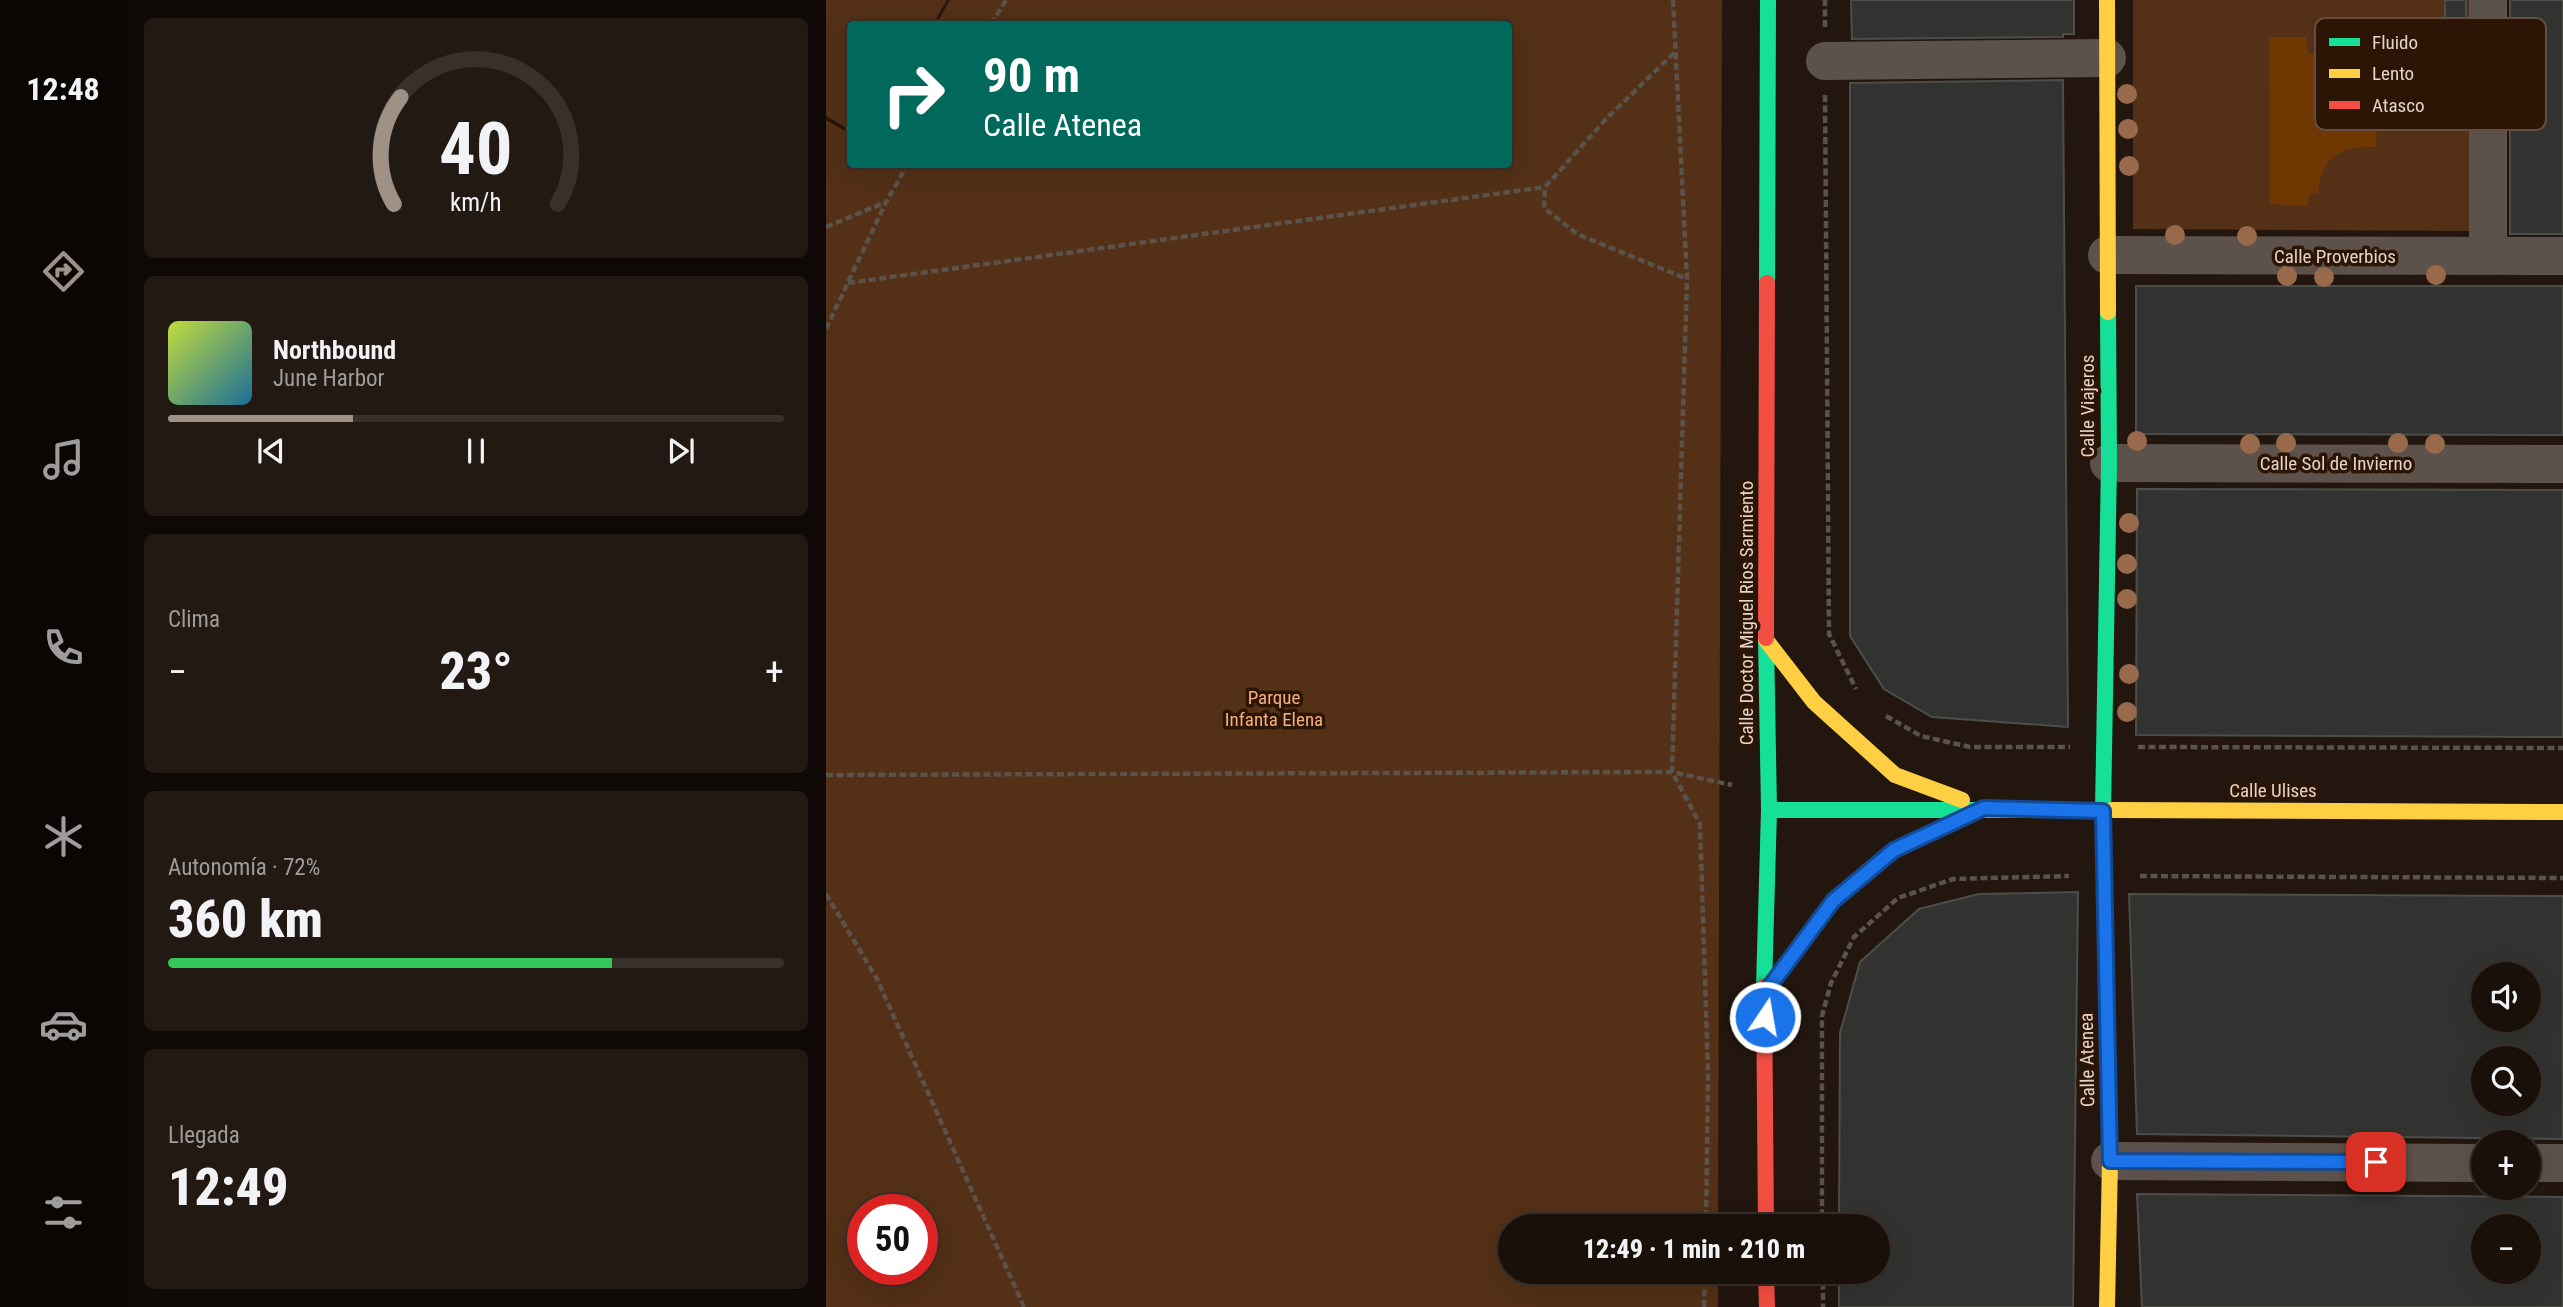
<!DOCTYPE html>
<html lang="es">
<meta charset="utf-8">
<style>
body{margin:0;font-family:"Roboto Condensed",sans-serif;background:#231913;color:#f1f3f6;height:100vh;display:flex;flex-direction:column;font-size:26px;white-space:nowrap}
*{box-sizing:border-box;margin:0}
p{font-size:23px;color:#9f9d9c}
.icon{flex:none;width:38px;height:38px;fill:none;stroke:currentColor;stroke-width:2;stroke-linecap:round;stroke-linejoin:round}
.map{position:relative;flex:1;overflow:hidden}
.sheet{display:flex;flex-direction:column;gap:18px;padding:18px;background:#0e0906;width:700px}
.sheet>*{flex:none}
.top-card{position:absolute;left:21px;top:21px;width:665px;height:147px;border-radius:7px;box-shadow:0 7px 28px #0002,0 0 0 2px #38302b;background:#00695c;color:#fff;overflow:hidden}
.controls{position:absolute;left:1645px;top:962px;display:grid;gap:14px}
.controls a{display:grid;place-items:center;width:70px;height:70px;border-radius:50%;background:#1a100a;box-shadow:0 7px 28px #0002,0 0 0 2px #38302b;font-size:35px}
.speed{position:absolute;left:21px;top:1194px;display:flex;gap:14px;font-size:35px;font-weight:700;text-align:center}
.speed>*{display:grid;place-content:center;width:91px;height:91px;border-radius:50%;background:#1a100a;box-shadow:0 7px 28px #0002,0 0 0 2px #38302b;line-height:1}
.speed .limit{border:10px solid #d22;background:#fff;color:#111}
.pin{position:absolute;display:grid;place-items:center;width:60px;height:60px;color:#fff;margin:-30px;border-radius:14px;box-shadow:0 4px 10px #0006}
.me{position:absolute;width:77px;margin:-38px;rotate:12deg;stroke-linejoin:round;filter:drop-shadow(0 0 5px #0008)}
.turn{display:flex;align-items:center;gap:24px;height:147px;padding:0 21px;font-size:32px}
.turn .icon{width:91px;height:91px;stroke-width:2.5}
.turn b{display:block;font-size:49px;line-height:60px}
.big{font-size:52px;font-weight:800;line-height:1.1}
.sheet .tile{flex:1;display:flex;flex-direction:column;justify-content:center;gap:10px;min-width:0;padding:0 24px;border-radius:10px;background:#231913}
.sheet .dial{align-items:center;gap:0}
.dial svg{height:182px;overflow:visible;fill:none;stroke:#38302b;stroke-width:7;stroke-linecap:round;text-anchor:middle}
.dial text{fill:#f1f3f6;stroke:none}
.song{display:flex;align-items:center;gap:21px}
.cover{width:84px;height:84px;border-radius:10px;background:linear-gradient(135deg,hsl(70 70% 55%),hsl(200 70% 35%))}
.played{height:7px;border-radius:4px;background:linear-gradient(90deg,#a09187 30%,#38302b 30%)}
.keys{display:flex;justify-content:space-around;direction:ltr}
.heat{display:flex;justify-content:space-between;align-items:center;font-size:38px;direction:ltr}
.charge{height:10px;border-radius:5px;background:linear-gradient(90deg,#34c759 72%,#38302b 0)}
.trip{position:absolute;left:672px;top:1214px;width:392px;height:70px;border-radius:35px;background:#1a100a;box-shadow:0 7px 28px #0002,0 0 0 2px #38302b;font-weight:800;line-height:70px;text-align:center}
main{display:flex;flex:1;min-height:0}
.tabs{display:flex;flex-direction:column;width:126px;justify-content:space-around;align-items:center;background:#0a0604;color:#9f9d9c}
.tabs .icon{width:49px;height:49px}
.tabs .on{color:#a09187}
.tabs b{font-size:32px;color:#f1f3f6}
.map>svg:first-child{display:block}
.green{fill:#533016;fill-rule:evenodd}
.water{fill:#6f3802}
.building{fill:#323330;stroke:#4c4e4a;stroke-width:2;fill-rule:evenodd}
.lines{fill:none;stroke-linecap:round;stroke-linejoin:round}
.path{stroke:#5b524a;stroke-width:4.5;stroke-dasharray:7 3.5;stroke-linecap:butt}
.street{stroke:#5d524b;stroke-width:38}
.fast{stroke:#16e098;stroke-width:16}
.slow{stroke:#ffcf43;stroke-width:16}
.jam{stroke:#f24e42;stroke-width:16}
.tree{fill:#986a4b}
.route-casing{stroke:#114b97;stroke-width:18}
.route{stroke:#1a73e8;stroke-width:12}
.labels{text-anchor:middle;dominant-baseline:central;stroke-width:7;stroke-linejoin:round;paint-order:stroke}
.street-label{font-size:19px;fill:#e3d3c8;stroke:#2c1505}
.park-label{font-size:19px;fill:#f7af7d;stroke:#2c1505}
.key{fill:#2c1505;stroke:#634e40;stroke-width:2}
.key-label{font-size:19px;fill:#e3d3c8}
</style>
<main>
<nav class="tabs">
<b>12:48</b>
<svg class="icon on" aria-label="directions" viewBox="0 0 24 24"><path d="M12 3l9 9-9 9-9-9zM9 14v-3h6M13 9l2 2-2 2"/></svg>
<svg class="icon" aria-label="music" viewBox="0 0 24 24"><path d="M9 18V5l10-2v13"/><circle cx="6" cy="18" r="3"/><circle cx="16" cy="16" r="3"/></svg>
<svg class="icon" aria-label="phone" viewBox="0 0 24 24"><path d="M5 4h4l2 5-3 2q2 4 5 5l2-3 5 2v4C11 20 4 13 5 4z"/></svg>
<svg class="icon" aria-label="climate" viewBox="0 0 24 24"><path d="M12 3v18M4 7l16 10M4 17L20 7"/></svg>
<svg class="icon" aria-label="car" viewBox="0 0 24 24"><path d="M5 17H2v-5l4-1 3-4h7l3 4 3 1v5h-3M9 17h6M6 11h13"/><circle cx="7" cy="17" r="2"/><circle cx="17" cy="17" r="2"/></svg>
<svg class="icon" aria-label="filters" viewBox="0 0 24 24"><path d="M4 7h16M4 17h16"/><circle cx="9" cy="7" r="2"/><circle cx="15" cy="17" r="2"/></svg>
</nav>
<section class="sheet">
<div class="tile dial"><svg viewBox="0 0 100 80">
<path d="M14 69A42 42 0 1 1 86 69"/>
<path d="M14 69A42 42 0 0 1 17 22" stroke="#a09187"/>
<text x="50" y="56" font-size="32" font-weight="700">40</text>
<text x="50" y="72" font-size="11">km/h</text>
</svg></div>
<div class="tile">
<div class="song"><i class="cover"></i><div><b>Northbound</b><p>June Harbor</p></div></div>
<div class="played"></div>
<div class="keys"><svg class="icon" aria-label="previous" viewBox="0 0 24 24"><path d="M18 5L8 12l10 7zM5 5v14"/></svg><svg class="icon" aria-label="pause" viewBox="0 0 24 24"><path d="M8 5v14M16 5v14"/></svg><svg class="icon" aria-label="next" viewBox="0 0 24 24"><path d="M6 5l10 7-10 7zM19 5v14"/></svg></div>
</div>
<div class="tile"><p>Clima</p>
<div class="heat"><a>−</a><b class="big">23°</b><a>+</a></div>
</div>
<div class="tile"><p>Autonomía · 72%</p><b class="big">360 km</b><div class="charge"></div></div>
<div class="tile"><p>Llegada</p><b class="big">12:49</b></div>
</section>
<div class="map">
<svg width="1737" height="1307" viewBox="0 0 1737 1307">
<rect width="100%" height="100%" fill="#23160e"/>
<path class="green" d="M 0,0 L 121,0 L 107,24 L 24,24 L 24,130 L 0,116 Z
M 124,0 L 896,0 L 892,1227 L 684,1227 L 684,1272 L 892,1272 L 892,1307 L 0,1307 L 0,120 L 24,134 L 24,164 L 682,164 L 682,24 L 110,24 ZM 96,1209 L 96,1269 L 37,1269 L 37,1209 Z
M 1307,0 L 1646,0 L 1646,231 L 1307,229 Z"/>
<path class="water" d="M 1443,37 L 1480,37 L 1482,54 L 1493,52 L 1494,58 L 1538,57 L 1538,130 L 1551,131 L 1550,147 C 1516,146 1495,156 1492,193 L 1483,194 L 1482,206 L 1444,204 Z"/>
<path class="building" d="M 1025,0 L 1248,0 L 1248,34 L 1237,34 L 1237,37 L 1026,39 Z
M 1619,0 L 1640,0 L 1640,24 L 1619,23 Z
M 1684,0 L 1737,0 L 1737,234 L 1684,234 Z
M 1237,80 L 1242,727 L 1106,717 L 1058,689 L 1024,636 L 1024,83 Z
M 1310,286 L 1737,286 L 1737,435 L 1310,434 Z
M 1311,489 L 1737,490 L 1737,737 L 1310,735 Z
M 1252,892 L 1247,1307 L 1013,1307 L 1013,1272 L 1052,1272 L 1052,1227 L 1013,1227 L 1014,1033 L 1034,962 L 1093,909 L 1153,894 Z
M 1303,894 L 1737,896 L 1737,1139 L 1311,1134 ZM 1657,975 L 1703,975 L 1703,1020 L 1657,1020 ZM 1657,1059 L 1703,1059 L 1703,1104 L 1657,1104 Z
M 1311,1194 L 1737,1197 L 1737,1307 L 1316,1307 ZM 1657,1227 L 1703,1227 L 1703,1272 L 1657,1272 Z"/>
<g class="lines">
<path class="path" d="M 847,0 L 861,279 L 846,772 L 874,824 L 882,1074 L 880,1227
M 165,24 L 180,0
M 999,27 L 999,0
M 848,53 L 781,118 L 719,187 L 718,208 L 751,234 L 861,279
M 999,95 L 1003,634 L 1030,689
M 0,227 L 60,202
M 22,283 L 719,187
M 0,329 L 60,202 L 82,164
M 1060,716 L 1095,736 L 1144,747 L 1244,747
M 1312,747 L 1737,748
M 0,775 L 846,772 L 906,785
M 1314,876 L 1737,878
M 0,894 L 51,979 L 198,1307
M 996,1227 L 996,1016 L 1005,983 L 1028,937 L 1072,898 L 1127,879 L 1243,876
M 997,1272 L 997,1307
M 878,1307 L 879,1272"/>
<path class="street" d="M 999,61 L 1281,58
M 1281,255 L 1737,256
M 1662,256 L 1662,0
M 1283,463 L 1737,464
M 1284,1161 L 1657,1163
M 1703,1163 L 1737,1163"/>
<path class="fast" d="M 941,283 L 942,0
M 943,810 L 1286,810
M 938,987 L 943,810 L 940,638
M 1281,1004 L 1277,811 L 1283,463 L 1282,312"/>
<path class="slow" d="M 1281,0 L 1282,312
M 940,640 L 988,702 L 1069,775 L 1136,800
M 1286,810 L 1737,812
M 938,994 L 1007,901 L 1068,850 L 1146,814
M 1281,1004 L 1284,1161 L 1281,1307"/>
<path class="jam" d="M 940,638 L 941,283
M 938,987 L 940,1227
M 940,1272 L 941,1307"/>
</g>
<g class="tree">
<circle cx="1301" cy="94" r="10"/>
<circle cx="1302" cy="129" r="10"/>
<circle cx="1303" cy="166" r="10"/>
<circle cx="1349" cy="235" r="10"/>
<circle cx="1421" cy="236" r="10"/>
<circle cx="1610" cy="275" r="10"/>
<circle cx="1461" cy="276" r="10"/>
<circle cx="1498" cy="277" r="10"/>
<circle cx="1311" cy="441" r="10"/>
<circle cx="1460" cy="443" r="10"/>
<circle cx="1572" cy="443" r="10"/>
<circle cx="1424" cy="444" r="10"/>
<circle cx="1609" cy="444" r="10"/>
<circle cx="1303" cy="523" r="10"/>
<circle cx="1301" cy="564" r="10"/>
<circle cx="1301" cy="599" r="10"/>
<circle cx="1303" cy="674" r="10"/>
<circle cx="1301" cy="712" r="10"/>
</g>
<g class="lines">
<g class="route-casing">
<path id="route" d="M 939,1017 L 938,994 L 1007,901 L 1068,850 L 1158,808 L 1277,811 L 1284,1161 L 1550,1162"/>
</g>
<use href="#route" class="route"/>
</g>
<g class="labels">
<g class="street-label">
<text x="1509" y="256">Calle Proverbios</text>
<text transform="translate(1261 406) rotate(-90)">Calle Viajeros</text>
<text x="1510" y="463">Calle Sol de Invierno</text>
<text transform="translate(920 613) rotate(-90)">Calle Doctor Miguel Rios Sarmiento</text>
<text x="1447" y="790">Calle Ulises</text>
<text transform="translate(1261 1060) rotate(-91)">Calle Atenea</text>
</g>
<g class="park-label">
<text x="448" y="697">Parque<tspan x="448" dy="22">Infanta Elena</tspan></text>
</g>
</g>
<rect x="1489" y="18" width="231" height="112" rx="10" class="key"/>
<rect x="1503" y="38" width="31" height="8" fill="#16e098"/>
<rect x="1503" y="69" width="31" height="9" fill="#ffcf43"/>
<rect x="1503" y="101" width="31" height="8" fill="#f24e42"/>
<g class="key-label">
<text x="1546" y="49">Fluido</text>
<text x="1546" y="80">Lento</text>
<text x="1546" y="112">Atasco</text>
</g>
</svg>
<div class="controls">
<a><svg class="icon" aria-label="sound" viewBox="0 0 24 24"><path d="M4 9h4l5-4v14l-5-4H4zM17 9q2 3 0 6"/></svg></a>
<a><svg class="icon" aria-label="search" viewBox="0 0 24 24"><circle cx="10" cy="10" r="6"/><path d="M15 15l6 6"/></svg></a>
<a>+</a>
<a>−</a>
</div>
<div class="speed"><div class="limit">50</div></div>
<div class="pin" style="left:1550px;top:1162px;background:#d93025"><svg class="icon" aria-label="arrive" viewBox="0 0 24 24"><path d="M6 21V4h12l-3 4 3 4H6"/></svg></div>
<svg class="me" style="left:939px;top:1017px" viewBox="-20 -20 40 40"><circle r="17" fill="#1a73e8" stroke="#fff" stroke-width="3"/><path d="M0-11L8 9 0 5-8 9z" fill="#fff"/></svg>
<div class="trip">12:49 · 1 min · 210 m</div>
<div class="top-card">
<div class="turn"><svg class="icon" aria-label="right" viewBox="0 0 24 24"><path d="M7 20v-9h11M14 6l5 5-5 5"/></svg><div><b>90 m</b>Calle Atenea</div></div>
</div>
</div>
</main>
